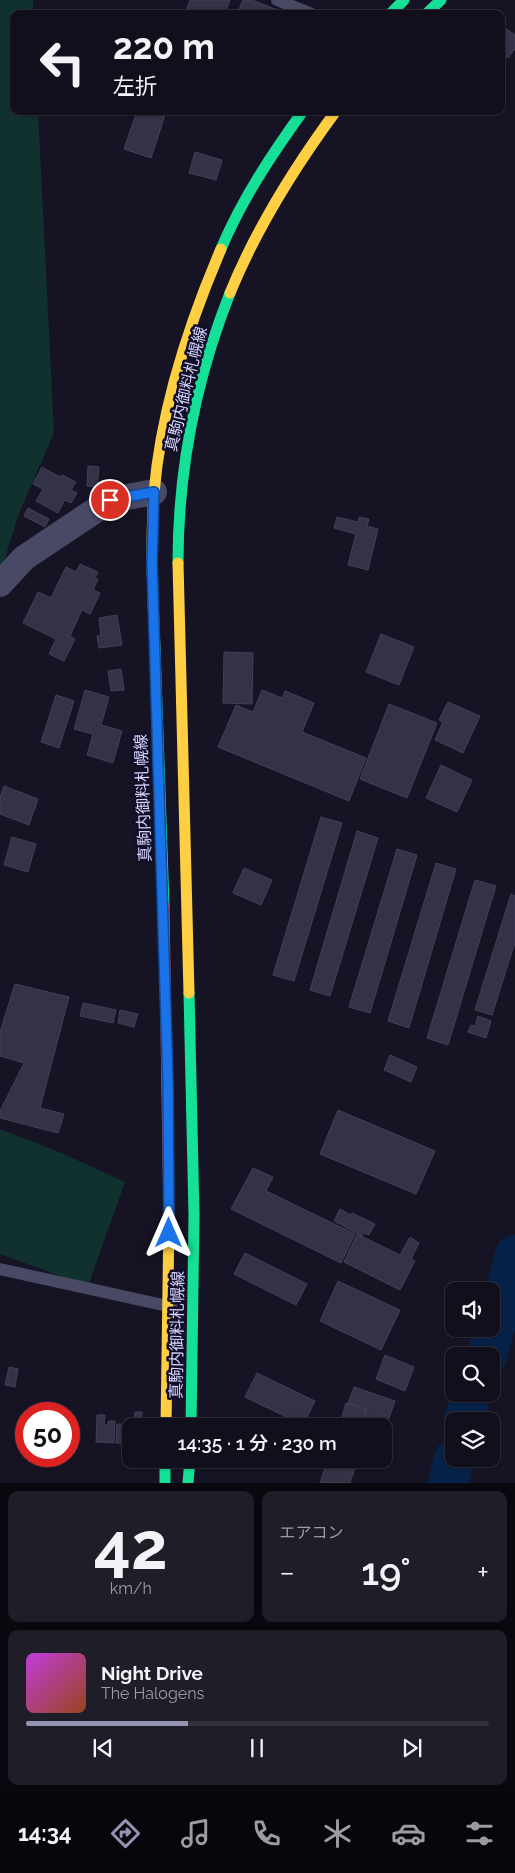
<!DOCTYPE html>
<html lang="ja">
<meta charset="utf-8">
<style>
body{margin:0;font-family:Raleway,"Noto Sans JP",sans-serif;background:#1e1d28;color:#f1f3f6;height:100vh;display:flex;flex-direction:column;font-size:19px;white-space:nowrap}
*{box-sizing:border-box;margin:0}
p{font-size:16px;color:#9c9ca3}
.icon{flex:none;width:28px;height:28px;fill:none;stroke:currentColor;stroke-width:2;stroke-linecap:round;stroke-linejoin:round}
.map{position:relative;height:1483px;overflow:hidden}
.sheet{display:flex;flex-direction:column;gap:8px;padding:8px;background:#09080f;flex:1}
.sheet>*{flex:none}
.banner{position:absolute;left:10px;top:10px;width:495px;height:105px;border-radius:10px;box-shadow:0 1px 4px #0004,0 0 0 1px #302f3a;background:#100f1b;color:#f1f3f6;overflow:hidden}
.tools{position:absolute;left:445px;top:1282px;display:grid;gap:10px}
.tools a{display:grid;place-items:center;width:55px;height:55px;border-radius:10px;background:#100f1b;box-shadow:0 1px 4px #0004,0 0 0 1px #302f3a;font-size:25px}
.speed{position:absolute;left:15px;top:1402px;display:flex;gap:10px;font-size:25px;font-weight:700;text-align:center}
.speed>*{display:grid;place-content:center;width:65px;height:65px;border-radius:50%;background:#100f1b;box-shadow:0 1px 4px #0004,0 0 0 1px #302f3a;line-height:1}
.speed .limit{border:8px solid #d22;background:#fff;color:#111}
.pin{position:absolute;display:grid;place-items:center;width:42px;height:42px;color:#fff;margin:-21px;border:2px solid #fff;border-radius:50%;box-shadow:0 1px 5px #0007}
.me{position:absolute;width:55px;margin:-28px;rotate:0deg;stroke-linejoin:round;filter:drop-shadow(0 0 4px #0008)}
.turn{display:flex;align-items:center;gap:18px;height:105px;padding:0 20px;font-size:22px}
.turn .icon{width:65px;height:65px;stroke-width:2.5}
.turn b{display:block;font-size:35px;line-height:42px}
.big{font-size:38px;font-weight:600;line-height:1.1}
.sheet .widget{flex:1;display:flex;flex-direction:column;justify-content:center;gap:8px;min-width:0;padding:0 18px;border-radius:10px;background:#1e1d28}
.sheet .dial{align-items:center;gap:0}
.dial b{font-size:65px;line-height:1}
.song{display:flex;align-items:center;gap:15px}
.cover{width:60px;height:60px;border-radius:8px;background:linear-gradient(135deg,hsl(290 70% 55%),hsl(20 70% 35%))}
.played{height:5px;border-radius:2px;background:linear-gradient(90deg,#9593b2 35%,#302f3a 35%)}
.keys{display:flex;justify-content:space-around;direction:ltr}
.heat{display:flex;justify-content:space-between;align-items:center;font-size:28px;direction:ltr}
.sheet .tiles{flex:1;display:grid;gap:8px;grid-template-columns:1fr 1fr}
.widget:last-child{grid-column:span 2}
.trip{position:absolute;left:122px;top:1418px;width:270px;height:50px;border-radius:10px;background:#100f1b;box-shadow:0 1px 4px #0004,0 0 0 1px #302f3a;font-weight:600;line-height:50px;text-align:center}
.tab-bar{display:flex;height:80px;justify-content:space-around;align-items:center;background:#06060b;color:#9c9ca3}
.tab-bar .icon{width:35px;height:35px}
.tab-bar .active{color:#9593b2}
.tab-bar b{font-size:22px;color:#f1f3f6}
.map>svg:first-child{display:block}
.green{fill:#11312f}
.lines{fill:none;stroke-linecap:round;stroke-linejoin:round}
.river{stroke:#072248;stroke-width:40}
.building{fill:#343246;stroke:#423f58}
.lane{stroke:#484965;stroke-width:12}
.street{stroke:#484965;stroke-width:26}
.fast{stroke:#16e098;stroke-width:11}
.slow{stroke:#ffcf43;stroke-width:11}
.jam{stroke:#f24e42;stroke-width:11}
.route-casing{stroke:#114b97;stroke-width:12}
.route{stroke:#1a73e8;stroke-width:9}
.labels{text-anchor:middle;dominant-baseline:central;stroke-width:5;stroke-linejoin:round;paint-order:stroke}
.street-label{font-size:16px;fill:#d9d7ff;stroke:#110e2a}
</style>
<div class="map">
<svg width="515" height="1483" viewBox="0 0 515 1483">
<rect width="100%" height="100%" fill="#161424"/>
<path class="green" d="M 0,0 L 33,0 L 33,14 L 14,14 L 14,111 L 38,111 L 54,433 L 19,513 L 0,574 Z
M 0,1129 L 59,1152 L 125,1182 L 88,1286 L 0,1254 Z"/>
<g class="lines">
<path class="river" d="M 487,1356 L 515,1255
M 464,1421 L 471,1394
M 448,1483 L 454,1459"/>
</g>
<path class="building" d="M 190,0 L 230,0 L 225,14 L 185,14 Z
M 243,0 L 252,0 L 288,14 L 237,14 Z
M 501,25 L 515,35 L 515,49 L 508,58 L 501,53 Z
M 137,111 L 154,111 L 165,115 L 151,158 L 124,149 Z
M 195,152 L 222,160 L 216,180 L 189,173 Z
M 88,466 L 99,467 L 97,487 L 87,486 Z
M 42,467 L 60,477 L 62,475 L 76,482 L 71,490 L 77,493 L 71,503 L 65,500 L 58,513 L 36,501 L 43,489 L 33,484 Z
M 28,508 L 49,519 L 45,527 L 24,516 Z
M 337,517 L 358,522 L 359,517 L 369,519 L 367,526 L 378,529 L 368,570 L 348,565 L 356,534 L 334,528 Z
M 80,564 L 98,572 L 95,578 L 98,579 L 93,590 L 100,593 L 90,614 L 82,610 L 70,636 L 75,639 L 64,661 L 49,654 L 56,639 L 23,623 L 38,592 L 51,598 L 66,567 L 76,572 Z
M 117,615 L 122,645 L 99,648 L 97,636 L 101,635 L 99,618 Z
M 381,634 L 414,647 L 399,685 L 366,672 Z
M 224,652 L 253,653 L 252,704 L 223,703 Z
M 121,669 L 124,690 L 111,691 L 108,671 Z
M 85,690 L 109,697 L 101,725 L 122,731 L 113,763 L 87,755 L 93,734 L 74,729 Z
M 262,690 L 282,698 L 285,691 L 314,703 L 302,732 L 366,758 L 349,801 L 218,747 L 236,705 L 253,712 Z
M 56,695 L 74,701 L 59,748 L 41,742 Z
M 448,702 L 480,716 L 463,753 L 435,740 L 443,722 L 439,720 Z
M 389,704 L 437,723 L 407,798 L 360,779 Z
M 441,765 L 472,780 L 457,812 L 426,798 Z
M 4,786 L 38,799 L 29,825 L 0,814 L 0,798 Z
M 321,817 L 342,823 L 294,981 L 273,975 Z
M 357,831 L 378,838 L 330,996 L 310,990 Z
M 12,837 L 36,844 L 28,872 L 4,865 Z
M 397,849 L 417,855 L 370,1013 L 349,1007 Z
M 436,863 L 456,869 L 409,1028 L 388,1021 Z
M 244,868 L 272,880 L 261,905 L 233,893 Z
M 475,880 L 496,886 L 448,1045 L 427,1038 Z
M 511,894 L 515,896 L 515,942 L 492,1015 L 475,1010 Z
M 15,984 L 69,997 L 40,1108 L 64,1114 L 58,1133 L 0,1118 L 0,1111 L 24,1063 L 0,1056 L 0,1032 Z
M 83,1003 L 116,1010 L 113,1023 L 80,1016 Z
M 120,1010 L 138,1014 L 134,1027 L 118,1023 Z
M 478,1016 L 491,1021 L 486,1038 L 468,1032 L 471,1025 L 475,1026 Z
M 390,1055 L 417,1067 L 411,1082 L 384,1070 Z
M 338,1110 L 435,1151 L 416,1194 L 320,1154 Z
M 253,1168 L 273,1177 L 266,1191 L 355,1234 L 341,1263 L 231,1209 Z
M 340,1209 L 351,1215 L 352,1213 L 375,1224 L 369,1235 L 363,1233 L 362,1236 L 334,1221 Z
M 357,1234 L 400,1255 L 410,1237 L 419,1243 L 411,1259 L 415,1261 L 400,1290 L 344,1262 Z
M 245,1253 L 307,1284 L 296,1305 L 234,1274 Z
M 338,1281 L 400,1310 L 381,1350 L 320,1321 Z
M 385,1355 L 414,1367 L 405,1391 L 376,1379 Z
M 9,1367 L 18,1369 L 15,1387 L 5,1385 Z
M 257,1373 L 315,1401 L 303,1425 L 245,1397 Z
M 354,1387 L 395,1401 L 385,1429 L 384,1426 L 363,1421 L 367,1409 L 348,1403 Z
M 346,1403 L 366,1410 L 360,1426 L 339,1426 Z
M 135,1412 L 142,1412 L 141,1426 L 131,1426 L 131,1444 L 116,1443 L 117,1424 L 134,1425 Z
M 97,1415 L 105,1415 L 104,1425 L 108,1425 L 108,1421 L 115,1421 L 114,1443 L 96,1442 Z
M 328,1459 L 358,1459 L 350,1483 L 320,1483 Z"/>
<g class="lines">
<path class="lane" d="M 277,0 L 312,14
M 0,1269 L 172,1307"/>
<path class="street" d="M 0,584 L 24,558 L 111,500 L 154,492"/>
<path class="fast" d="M 390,14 L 404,0
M 426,14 L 441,0
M 221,249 C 242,199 272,154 303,111
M 178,563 C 178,470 196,379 230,293
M 155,649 L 164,906
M 189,993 L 194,1215 L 191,1426
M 165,1459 L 165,1483
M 188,1483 L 190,1459"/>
<path class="slow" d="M 230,293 C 257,227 294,168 336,111
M 178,563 L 189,993
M 155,649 C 153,598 150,545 154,493 C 161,409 188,326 221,249
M 166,1426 L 169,1219"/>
<path class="jam" d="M 164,906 L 169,1219"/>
</g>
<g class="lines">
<g class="route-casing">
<path id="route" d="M 110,500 L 154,492 L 152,563 L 168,1085 L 169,1233"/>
</g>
<use href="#route" class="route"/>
</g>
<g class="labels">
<g class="street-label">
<text transform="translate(186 389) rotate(-76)">真駒内御料札幌線</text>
<text transform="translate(143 798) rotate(-92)">真駒内御料札幌線</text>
<text transform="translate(177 1335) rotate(-89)">真駒内御料札幌線</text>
</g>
</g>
</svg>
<div class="tools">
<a><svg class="icon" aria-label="sound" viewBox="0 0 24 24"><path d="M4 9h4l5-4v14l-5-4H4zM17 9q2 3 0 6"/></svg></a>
<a><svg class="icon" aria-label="search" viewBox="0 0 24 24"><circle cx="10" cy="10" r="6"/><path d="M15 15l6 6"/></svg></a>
<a><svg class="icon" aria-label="layers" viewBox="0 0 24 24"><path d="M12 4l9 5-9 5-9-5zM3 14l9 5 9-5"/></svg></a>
</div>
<div class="speed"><div class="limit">50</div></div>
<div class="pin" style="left:110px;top:500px;background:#d93025"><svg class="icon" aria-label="arrive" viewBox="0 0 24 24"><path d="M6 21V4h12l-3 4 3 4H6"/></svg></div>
<svg class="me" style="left:169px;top:1233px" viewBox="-20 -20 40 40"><path d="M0-17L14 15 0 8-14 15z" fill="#1a73e8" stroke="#fff" stroke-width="4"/></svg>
<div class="trip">14:35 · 1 分 · 230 m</div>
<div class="banner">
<div class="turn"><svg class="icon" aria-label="left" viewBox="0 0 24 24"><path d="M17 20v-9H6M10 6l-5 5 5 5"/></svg><div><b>220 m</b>左折</div></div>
</div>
</div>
<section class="sheet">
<div class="tiles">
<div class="widget dial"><b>42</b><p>km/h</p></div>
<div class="widget"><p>エアコン</p>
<div class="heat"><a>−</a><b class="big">19°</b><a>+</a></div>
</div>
<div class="widget">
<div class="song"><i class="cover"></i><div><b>Night Drive</b><p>The Halogens</p></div></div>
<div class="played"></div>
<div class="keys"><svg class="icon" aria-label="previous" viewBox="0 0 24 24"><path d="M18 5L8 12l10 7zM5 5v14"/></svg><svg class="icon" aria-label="pause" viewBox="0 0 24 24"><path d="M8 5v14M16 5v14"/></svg><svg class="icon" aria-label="next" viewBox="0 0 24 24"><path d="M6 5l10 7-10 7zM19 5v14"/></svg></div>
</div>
</div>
</section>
<nav class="tab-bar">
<b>14:34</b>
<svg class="icon active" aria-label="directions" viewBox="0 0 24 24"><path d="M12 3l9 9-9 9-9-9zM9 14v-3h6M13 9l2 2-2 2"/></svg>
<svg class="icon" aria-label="music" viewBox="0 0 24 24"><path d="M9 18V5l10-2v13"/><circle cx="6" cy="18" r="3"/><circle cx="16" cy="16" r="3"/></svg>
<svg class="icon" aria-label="phone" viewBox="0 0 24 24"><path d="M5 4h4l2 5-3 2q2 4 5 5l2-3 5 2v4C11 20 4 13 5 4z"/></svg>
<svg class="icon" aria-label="climate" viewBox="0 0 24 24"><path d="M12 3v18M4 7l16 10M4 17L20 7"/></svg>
<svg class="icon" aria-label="car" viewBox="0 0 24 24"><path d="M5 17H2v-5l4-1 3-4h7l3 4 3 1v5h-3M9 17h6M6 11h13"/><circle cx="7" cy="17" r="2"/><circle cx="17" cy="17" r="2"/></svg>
<svg class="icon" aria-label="filters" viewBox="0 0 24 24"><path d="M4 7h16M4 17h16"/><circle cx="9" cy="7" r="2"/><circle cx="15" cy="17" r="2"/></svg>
</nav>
